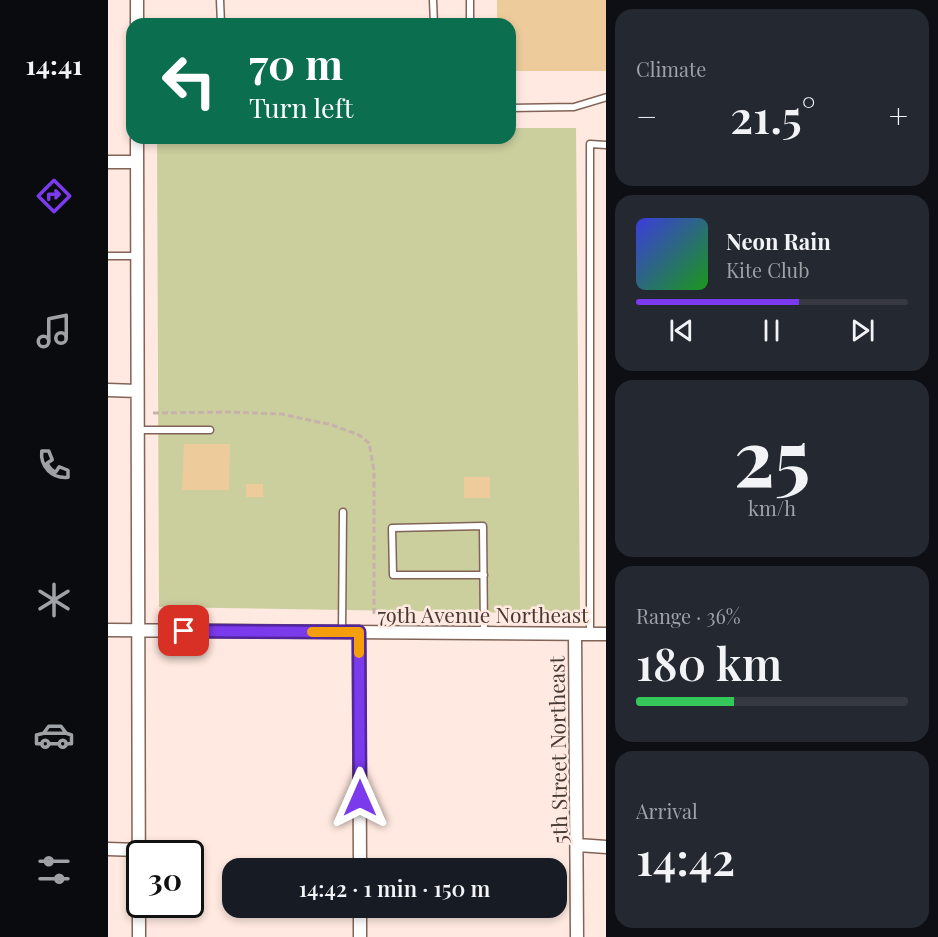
<!DOCTYPE html>
<meta charset="utf-8">
<style>
body{margin:0;font-family:"Playfair Display",serif;background:#242831;color:#f1f3f6;height:100vh;display:flex;flex-direction:column;font-size:22px;white-space:nowrap}
*{box-sizing:border-box;margin:0}
p{font-size:20px;color:#9ea1a6}
.icon{flex:none;width:33px;height:33px;fill:none;stroke:currentColor;stroke-width:2;stroke-linecap:round;stroke-linejoin:round}
.map{position:relative;flex:1;overflow:hidden}
.side{display:flex;flex-direction:column;gap:9px;padding:9px;background:#0d0f14;width:332px}
.side>*{flex:none}
.top-card{position:absolute;left:18px;top:18px;width:390px;height:126px;border-radius:18px;box-shadow:0 3px 9px #0003;background:#0b6e4f;color:#fff;overflow:hidden}
.speed{position:absolute;left:18px;top:840px;display:flex;gap:12px;font-size:30px;font-weight:700;text-align:center}
.speed>*{display:grid;place-content:center;width:78px;height:78px;border-radius:50%;background:#171b24;box-shadow:0 3px 9px #0003;line-height:1}
.speed .limit{border:3px solid #111;border-radius:9px;background:#fff;color:#111}
.pin{position:absolute;display:grid;place-items:center;width:51px;height:51px;color:#fff;margin:-26px;border-radius:12px;box-shadow:0 3px 9px #0006}
.me{position:absolute;width:66px;margin:-33px;rotate:0deg;stroke-linejoin:round;filter:drop-shadow(0 0 4px #0008)}
.turn{display:flex;align-items:center;gap:21px;height:126px;padding:0 24px;font-size:27px}
.turn .icon{width:78px;height:78px;stroke-width:2.5}
.turn b{display:block;font-size:42px;line-height:51px}
.big{font-size:45px;font-weight:600;line-height:1.1}
.side .widget{flex:1;display:flex;flex-direction:column;justify-content:center;gap:9px;min-width:0;padding:0 21px;border-radius:18px;background:#242831}
.side .dial{align-items:center;gap:0}
.dial b{font-size:78px;line-height:1}
.song{display:flex;align-items:center;gap:18px}
.cover{width:72px;height:72px;border-radius:9px;background:linear-gradient(135deg,hsl(240 70% 55%),hsl(120 70% 35%))}
.played{height:6px;border-radius:3px;background:linear-gradient(90deg,#7c3aed 60%,#363941 60%)}
.keys{display:flex;justify-content:space-around;direction:ltr}
.heat{display:flex;justify-content:space-between;align-items:center;font-size:33px;direction:ltr}
.charge{height:9px;border-radius:4px;background:linear-gradient(90deg,#34c759 36%,#363941 0)}
.trip{position:absolute;left:114px;top:858px;width:345px;height:60px;border-radius:18px;background:#171b24;box-shadow:0 3px 9px #0003;font-weight:600;line-height:60px;text-align:center}
main{display:flex;flex:1;min-height:0}
.tabs{display:flex;flex-direction:column;width:108px;justify-content:space-around;align-items:center;background:#090b0e;color:#9ea1a6}
.tabs .icon{width:42px;height:42px}
.tabs .selected{color:#7c3aed}
.tabs b{font-size:27px;color:#f1f3f6}
.map>svg:first-child{display:block}
.green{fill:#cbce9d}
.building{fill:#eecb9b}
.lines{fill:none;stroke-linecap:round;stroke-linejoin:round}
.lane-casing{stroke:#826357;stroke-width:9}
.street-casing{stroke:#826357;stroke-width:15}
.path{stroke:#c6b2aa;stroke-width:3;stroke-dasharray:6 3;stroke-linecap:butt}
.lane{stroke:#fff;stroke-width:6}
.street{stroke:#fff;stroke-width:12}
.route-casing{stroke:#51269a;stroke-width:15}
.route{stroke:#7c3aed;stroke-width:10}
.slow{stroke:#f59e0b;stroke-width:10}
.labels{text-anchor:middle;dominant-baseline:central;stroke-width:5;stroke-linejoin:round;paint-order:stroke}
.street-label{font-size:21px;fill:#473933;stroke:#ffe9e0}
</style>
<main>
<nav class="tabs">
<b>14:41</b>
<svg class="icon selected" aria-label="directions" viewBox="0 0 24 24"><path d="M12 3l9 9-9 9-9-9zM9 14v-3h6M13 9l2 2-2 2"/></svg>
<svg class="icon" aria-label="music" viewBox="0 0 24 24"><path d="M9 18V5l10-2v13"/><circle cx="6" cy="18" r="3"/><circle cx="16" cy="16" r="3"/></svg>
<svg class="icon" aria-label="phone" viewBox="0 0 24 24"><path d="M5 4h4l2 5-3 2q2 4 5 5l2-3 5 2v4C11 20 4 13 5 4z"/></svg>
<svg class="icon" aria-label="climate" viewBox="0 0 24 24"><path d="M12 3v18M4 7l16 10M4 17L20 7"/></svg>
<svg class="icon" aria-label="car" viewBox="0 0 24 24"><path d="M5 17H2v-5l4-1 3-4h7l3 4 3 1v5h-3M9 17h6M6 11h13"/><circle cx="7" cy="17" r="2"/><circle cx="17" cy="17" r="2"/></svg>
<svg class="icon" aria-label="filters" viewBox="0 0 24 24"><path d="M4 7h16M4 17h16"/><circle cx="9" cy="7" r="2"/><circle cx="15" cy="17" r="2"/></svg>
</nav>
<div class="map">
<svg width="499" height="937" viewBox="0 0 499 937">
<rect width="100%" height="100%" fill="#ffe9e0"/>
<path class="green" d="M 402,128 L 468,128 L 472,614 L 51,607 L 49,138 L 402,138 Z"/>
<path class="building" d="M 389,0 L 499,0 L 499,71 L 402,71 L 402,24 L 389,24 Z
M 76,444 L 122,444 L 121,490 L 74,490 Z
M 356,477 L 382,477 L 382,498 L 356,498 Z
M 138,484 L 155,484 L 155,497 L 138,497 Z"/>
<g class="lines">
<g class="lane-casing">
<path id="lane" d="M 112,0 L 113,24
M 325,0 L 326,24
M 362,0 L 362,24
M 402,108 L 466,107 L 499,97
M 0,256 L 28,256
M 30,430 L 102,430
M 376,575 L 285,575 L 284,528 L 375,526 L 376,633
M 234,632 L 235,512
M 482,633 L 482,144 L 499,145"/>
</g>
<g class="street-casing">
<path id="street" d="M 29,24 L 29,0
M 29,138 L 31,937
M 0,162 L 29,162
M 0,390 L 29,391
M 0,630 L 499,634
M 251,632 L 252,868
M 467,634 L 469,937
M 470,845 L 499,847
M 0,849 L 30,850
M 252,908 L 252,937"/>
</g>
<path class="path" d="M 45,413 L 122,412 L 173,414 L 224,425 L 251,435 L 261,443 L 266,470 L 266,614"/>
<use href="#lane" class="lane"/>
<use href="#street" class="street"/>
</g>
<g class="lines">
<g class="route-casing">
<path id="route" d="M 76,631 L 251,632 L 252,798"/>
</g>
<use href="#route" class="route"/>
<path class="slow" d="M 204,632 L 251,632 L 251,653"/>
</g>
<g class="labels">
<g class="street-label">
<text x="375" y="614">79th Avenue Northeast</text>
<text transform="translate(449 750) rotate(-91)">5th Street Northeast</text>
</g>
</g>
</svg>
<div class="speed"><div class="limit">30</div></div>
<div class="pin" style="left:76px;top:631px;background:#d93025"><svg class="icon" aria-label="arrive" viewBox="0 0 24 24"><path d="M6 21V4h12l-3 4 3 4H6"/></svg></div>
<svg class="me" style="left:252px;top:798px" viewBox="-20 -20 40 40"><path d="M0-17L14 15 0 8-14 15z" fill="#7c3aed" stroke="#fff" stroke-width="4"/></svg>
<div class="trip">14:42 · 1 min · 150 m</div>
<div class="top-card">
<div class="turn"><svg class="icon" aria-label="left" viewBox="0 0 24 24"><path d="M17 20v-9H6M10 6l-5 5 5 5"/></svg><div><b>70 m</b>Turn left</div></div>
</div>
</div>
<section class="side">
<div class="widget"><p>Climate</p>
<div class="heat"><a>−</a><b class="big">21.5°</b><a>+</a></div>
</div>
<div class="widget">
<div class="song"><i class="cover"></i><div><b>Neon Rain</b><p>Kite Club</p></div></div>
<div class="played"></div>
<div class="keys"><svg class="icon" aria-label="previous" viewBox="0 0 24 24"><path d="M18 5L8 12l10 7zM5 5v14"/></svg><svg class="icon" aria-label="pause" viewBox="0 0 24 24"><path d="M8 5v14M16 5v14"/></svg><svg class="icon" aria-label="next" viewBox="0 0 24 24"><path d="M6 5l10 7-10 7zM19 5v14"/></svg></div>
</div>
<div class="widget dial"><b>25</b><p>km/h</p></div>
<div class="widget"><p>Range · 36%</p><b class="big">180 km</b><div class="charge"></div></div>
<div class="widget"><p>Arrival</p><b class="big">14:42</b></div>
</section>
</main>
